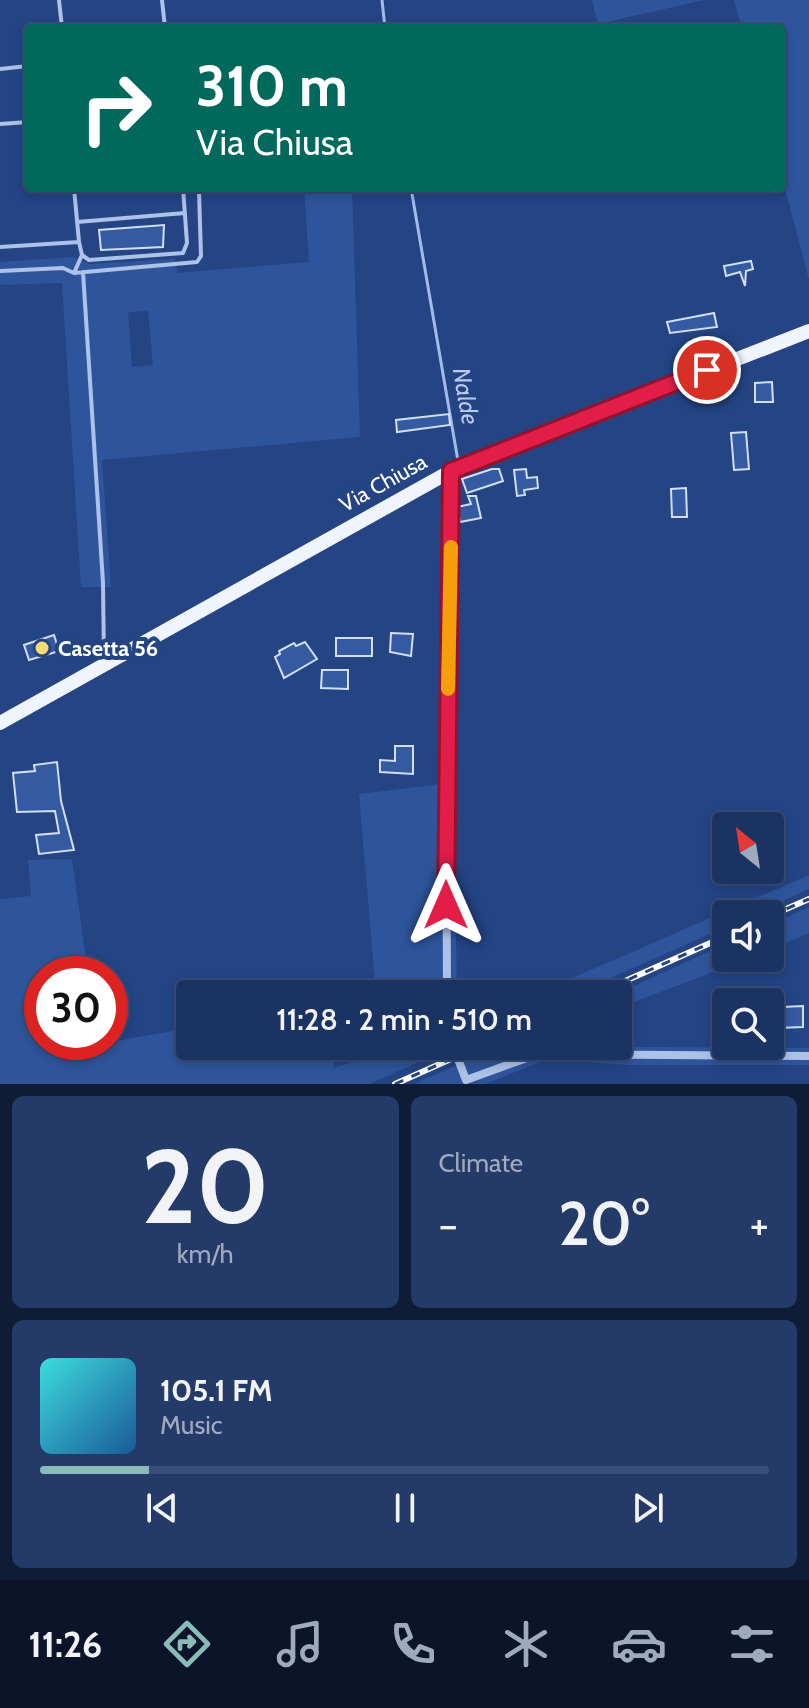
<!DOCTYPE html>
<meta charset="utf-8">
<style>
body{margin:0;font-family:Cabin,sans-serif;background:#243b69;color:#f1f3f6;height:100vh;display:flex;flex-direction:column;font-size:30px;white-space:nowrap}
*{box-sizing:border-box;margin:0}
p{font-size:26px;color:#a0aabe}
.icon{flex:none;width:44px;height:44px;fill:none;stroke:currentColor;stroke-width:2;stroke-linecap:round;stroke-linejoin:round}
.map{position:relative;height:1084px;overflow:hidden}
.sheet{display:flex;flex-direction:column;gap:12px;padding:12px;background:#0f1c36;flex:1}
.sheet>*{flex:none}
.banner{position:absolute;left:24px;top:24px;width:762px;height:168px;border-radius:8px;box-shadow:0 4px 12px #0003,0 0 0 2px #394e78;background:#00695c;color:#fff;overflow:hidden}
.needle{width:52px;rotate:330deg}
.controls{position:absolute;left:712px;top:812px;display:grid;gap:16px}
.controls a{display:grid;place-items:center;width:72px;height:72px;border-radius:8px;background:#1b3363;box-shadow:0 4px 12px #0003,0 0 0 2px #394e78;font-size:40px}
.speed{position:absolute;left:24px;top:956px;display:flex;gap:16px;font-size:40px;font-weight:700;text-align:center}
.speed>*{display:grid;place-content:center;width:104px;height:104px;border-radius:50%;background:#1b3363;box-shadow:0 4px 12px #0003,0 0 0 2px #394e78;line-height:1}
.speed .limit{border:12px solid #d22;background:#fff;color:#111}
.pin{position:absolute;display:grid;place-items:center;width:68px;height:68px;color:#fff;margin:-34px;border:4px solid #fff;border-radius:50%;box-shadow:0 2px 8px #0007}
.me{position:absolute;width:88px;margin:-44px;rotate:0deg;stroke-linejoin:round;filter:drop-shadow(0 0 6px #0008)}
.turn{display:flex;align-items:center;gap:28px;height:168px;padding:0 40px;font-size:36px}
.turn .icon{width:104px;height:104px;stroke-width:2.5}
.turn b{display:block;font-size:56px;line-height:68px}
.big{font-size:60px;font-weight:600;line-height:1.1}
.sheet .card{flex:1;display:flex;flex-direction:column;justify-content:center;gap:12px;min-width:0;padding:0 28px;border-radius:12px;background:#243b69}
.sheet .dial{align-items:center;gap:0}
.dial b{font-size:104px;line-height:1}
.song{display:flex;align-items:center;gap:24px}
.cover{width:96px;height:96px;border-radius:12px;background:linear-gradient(135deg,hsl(180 70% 55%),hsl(210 70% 35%))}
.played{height:8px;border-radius:4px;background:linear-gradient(90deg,#8bbbb9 15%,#394e78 15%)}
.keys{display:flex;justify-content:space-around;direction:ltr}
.heat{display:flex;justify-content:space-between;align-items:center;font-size:44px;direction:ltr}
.sheet .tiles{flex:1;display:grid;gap:12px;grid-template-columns:1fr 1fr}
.card:last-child{grid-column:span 2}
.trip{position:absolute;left:176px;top:980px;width:456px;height:80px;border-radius:8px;background:#1b3363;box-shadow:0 4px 12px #0003,0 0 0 2px #394e78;font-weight:600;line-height:80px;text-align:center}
.menu{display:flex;height:128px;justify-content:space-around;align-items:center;background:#0b1428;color:#a0aabe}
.menu .icon{width:56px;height:56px}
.menu .active{color:#8bbbb9}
.menu b{font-size:36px;color:#f1f3f6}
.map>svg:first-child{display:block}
.green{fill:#2e559c;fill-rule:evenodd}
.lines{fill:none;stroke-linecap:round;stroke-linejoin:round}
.stream{stroke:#a2bbe9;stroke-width:3}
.building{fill:#345aa1;stroke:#d1def6;stroke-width:2}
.lane{stroke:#adc2e8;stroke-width:4}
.street{stroke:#adc2e8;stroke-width:8}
.primary{stroke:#f0f4fe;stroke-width:14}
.rail-casing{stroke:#fff;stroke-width:6}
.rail{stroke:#244484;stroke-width:3;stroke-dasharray:9;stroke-linecap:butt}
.route-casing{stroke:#92132f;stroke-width:20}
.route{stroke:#e11d48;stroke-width:14}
.slow{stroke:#f59e0b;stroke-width:14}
.poi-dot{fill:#f3da71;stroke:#244484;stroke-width:3}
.labels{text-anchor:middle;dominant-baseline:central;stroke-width:8;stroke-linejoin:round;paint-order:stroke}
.street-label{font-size:22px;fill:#fff;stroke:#244484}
.poi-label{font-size:22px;font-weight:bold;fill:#fff;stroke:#244484;text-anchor:start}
.water-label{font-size:24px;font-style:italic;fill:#b9ccf0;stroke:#244484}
</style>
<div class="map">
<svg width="809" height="1084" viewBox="0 0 809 1084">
<rect width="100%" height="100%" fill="#244484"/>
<path class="green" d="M 592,0 L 704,0 L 598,24 Z
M 734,0 L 809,0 L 809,280 L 782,177 L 782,28 L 742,28 Z
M 304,188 L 352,188 L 360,437 L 102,460 L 111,587 L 81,587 L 62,283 L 0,285 L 0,262 L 73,257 L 90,264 L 175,259 L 177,273 L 309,262 ZM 148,311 L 153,365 L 132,367 L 128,312 Z
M 453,779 L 457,994 L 376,994 L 359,794 L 434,785 Z
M 72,859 L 88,974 L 42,974 L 42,1042 L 110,1042 L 190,1028 L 190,1046 L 331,1046 L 334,1068 L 381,1053 L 381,1046 L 455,1046 L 369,1084 L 0,1084 L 0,899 L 31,896 L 28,860 Z
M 809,875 L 809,889 L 754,914 L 726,914 L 726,927 L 574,994 L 536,994 Z
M 809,907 L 809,933 L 770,950 L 770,925 Z
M 726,944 L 726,958 L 750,958 L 618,1008 L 618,994 L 616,994 Z
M 499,1046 L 809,1048 L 809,1065 L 627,1065 L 548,1059 L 485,1084 L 414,1084 Z"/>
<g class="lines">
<path class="stream" d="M 382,0 L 385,28
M 411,188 L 458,461
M 444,626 L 444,487 L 447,482"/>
</g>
<path class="building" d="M 164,225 L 163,247 L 101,250 L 99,230 Z
M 751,261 L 753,269 L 746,271 L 745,286 L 740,272 L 726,276 L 724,266 Z
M 714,313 L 717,327 L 670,333 L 667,322 Z
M 772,382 L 773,402 L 755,402 L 755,383 Z
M 449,414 L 450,425 L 397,432 L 396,420 Z
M 746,432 L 749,469 L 734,470 L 731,433 Z
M 492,469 L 499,469 L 503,481 L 467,493 L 462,479 Z
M 526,469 L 527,478 L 537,477 L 538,488 L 524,490 L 525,495 L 517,496 L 514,470 Z
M 686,488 L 687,517 L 672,517 L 671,489 Z
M 468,496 L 476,496 L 481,518 L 460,522 L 457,507 L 471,504 Z
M 391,633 L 413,634 L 411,656 L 390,652 Z
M 54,635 L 59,651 L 29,660 L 24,645 Z
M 336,638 L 372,638 L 372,656 L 336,656 Z
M 305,642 L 317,659 L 284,678 L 275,657 L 280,654 L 279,651 L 294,643 L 296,646 Z
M 322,670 L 348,670 L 348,689 L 321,688 Z
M 395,746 L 413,746 L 413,774 L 380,772 L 380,760 L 395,761 Z
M 57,762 L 61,801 L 74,850 L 39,854 L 36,835 L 59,833 L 55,811 L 17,812 L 13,773 L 35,771 L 34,765 Z
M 803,1006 L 803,1027 L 777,1028 L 777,1016 L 782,1016 L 782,1007 Z"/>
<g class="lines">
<path class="lane" d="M 59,0 L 62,28
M 162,0 L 165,28
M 79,28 L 113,24 L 114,28
M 0,69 L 28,66
M 0,124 L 28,122
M 77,222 L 185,213
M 79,242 L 82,255 L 89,260 L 183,253 L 187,243 L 183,188
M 0,247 L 79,242 L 74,188
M 0,271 L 63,268 L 74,273 L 197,262 L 201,256 L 199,191 L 211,188
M 83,272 L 103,583 L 104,661
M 74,273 L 82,255"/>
<path class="street" d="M 447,994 L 446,758 L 451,471
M 453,1046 L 466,1080 L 538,1054 L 809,1056"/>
<path class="primary" d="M 0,723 L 451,471 L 809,331"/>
<g class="rail-casing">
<path id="rail" d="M 770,916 L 809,899
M 596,994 L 726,936
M 395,1084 L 480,1046"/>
</g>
<use href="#rail" class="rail"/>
</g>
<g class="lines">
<g class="route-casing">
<path id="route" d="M 446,905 L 451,471 L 707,370"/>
</g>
<use href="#route" class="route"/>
<path class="slow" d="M 448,689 L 451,547"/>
</g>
<circle class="poi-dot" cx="42" cy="648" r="8"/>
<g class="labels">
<g class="street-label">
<text transform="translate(383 483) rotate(-29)">Via Chiusa</text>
</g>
<g class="poi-label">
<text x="58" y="648">Casetta 56</text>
</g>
<g class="water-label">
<text transform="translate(466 396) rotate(80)">Nalde</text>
</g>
</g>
</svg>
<div class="controls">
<a><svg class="needle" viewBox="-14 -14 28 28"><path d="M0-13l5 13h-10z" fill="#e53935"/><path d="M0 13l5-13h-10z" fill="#a0aabe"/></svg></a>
<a><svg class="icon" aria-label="sound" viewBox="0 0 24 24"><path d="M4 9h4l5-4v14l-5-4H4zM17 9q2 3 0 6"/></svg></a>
<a><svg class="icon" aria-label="search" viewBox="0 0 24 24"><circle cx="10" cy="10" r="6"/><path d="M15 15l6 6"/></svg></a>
</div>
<div class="speed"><div class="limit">30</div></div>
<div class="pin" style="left:707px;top:370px;background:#d93025"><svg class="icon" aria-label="arrive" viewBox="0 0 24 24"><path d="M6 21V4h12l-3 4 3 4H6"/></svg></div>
<svg class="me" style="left:446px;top:905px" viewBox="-20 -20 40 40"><path d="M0-17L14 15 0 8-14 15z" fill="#e11d48" stroke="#fff" stroke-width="4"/></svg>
<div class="trip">11:28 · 2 min · 510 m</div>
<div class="banner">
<div class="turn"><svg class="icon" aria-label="right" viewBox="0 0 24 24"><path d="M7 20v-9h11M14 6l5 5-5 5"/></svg><div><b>310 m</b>Via Chiusa</div></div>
</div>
</div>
<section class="sheet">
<div class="tiles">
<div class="card dial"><b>20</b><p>km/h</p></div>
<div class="card"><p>Climate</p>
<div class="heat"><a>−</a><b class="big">20°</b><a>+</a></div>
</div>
<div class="card">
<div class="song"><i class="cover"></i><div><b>105.1 FM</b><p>Music</p></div></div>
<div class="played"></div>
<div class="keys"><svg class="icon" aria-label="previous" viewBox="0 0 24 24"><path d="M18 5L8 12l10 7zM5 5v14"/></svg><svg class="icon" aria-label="pause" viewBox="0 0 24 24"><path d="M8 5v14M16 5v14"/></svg><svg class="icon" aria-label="next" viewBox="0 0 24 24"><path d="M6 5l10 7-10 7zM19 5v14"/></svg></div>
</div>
</div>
</section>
<nav class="menu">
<b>11:26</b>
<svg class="icon active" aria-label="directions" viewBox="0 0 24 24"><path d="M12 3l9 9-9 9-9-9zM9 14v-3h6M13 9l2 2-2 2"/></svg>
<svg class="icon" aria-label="music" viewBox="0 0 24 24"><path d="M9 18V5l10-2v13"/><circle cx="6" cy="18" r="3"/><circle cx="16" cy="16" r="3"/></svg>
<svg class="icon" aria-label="phone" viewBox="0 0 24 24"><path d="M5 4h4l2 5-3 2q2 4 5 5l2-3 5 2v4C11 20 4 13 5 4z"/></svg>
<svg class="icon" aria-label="climate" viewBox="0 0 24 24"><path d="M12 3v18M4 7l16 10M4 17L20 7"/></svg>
<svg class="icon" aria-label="car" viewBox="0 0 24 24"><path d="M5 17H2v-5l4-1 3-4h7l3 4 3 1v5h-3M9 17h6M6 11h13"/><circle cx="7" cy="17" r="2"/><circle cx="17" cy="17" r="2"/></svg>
<svg class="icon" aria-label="filters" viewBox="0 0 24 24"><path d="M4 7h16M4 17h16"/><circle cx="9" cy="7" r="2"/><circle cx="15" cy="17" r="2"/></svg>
</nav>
